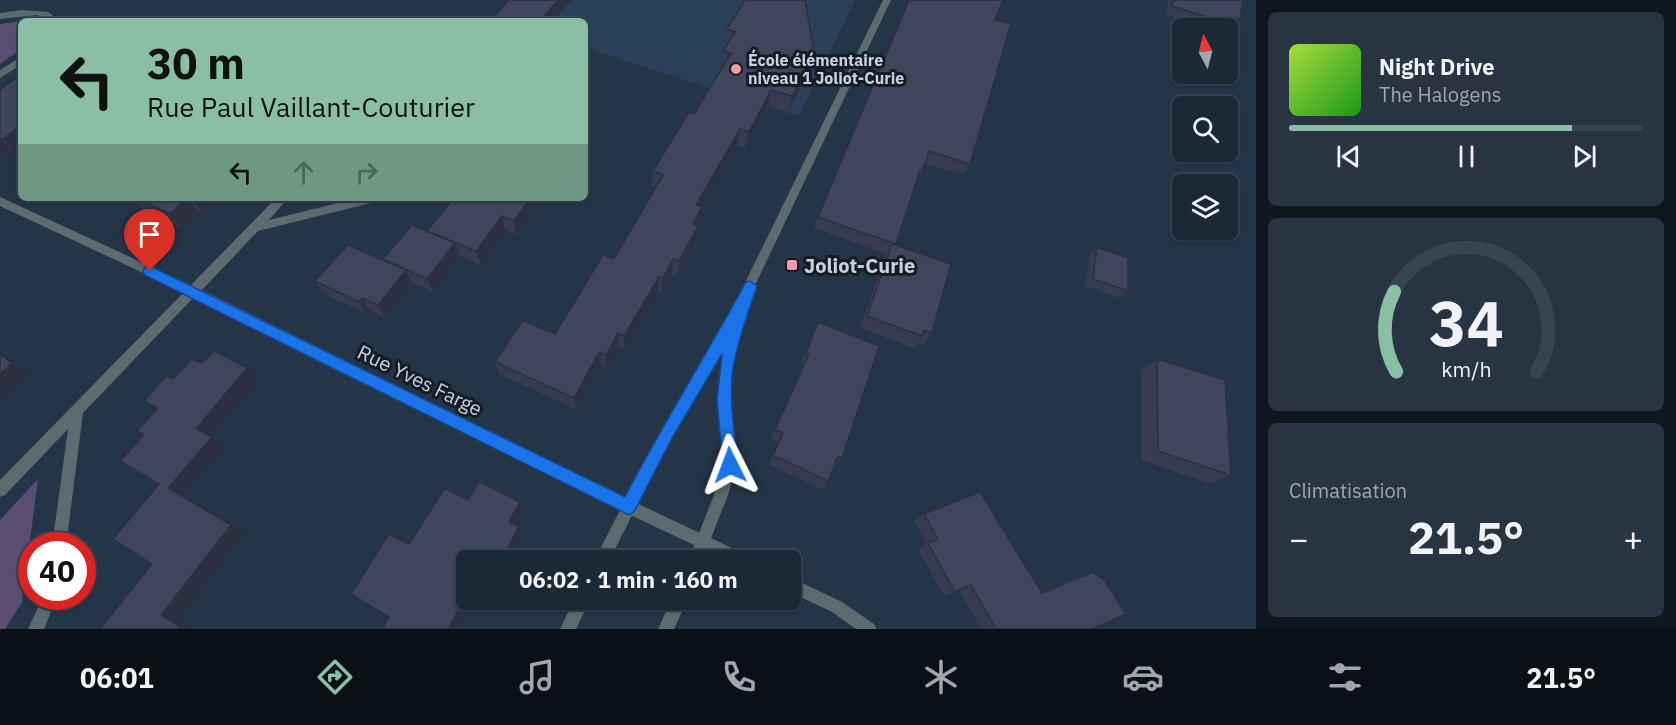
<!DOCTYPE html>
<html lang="fr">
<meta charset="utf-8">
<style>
body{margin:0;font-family:"IBM Plex Sans",sans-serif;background:#283442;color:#f1f3f6;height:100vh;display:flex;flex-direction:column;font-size:22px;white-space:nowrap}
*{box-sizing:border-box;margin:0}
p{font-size:20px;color:#a0a6ad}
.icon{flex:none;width:33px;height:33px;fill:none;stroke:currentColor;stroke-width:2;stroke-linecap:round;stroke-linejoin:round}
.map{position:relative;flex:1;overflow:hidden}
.side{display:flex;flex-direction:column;gap:12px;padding:12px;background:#0f161e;width:420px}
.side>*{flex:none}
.hud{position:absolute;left:18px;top:18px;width:570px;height:183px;border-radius:9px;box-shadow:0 2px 4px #0004,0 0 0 2px #394451;background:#8abfa5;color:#111;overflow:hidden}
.needle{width:39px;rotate:353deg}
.controls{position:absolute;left:1172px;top:18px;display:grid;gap:12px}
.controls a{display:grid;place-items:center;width:66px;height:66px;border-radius:9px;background:#1b2836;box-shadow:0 2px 4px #0004,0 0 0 2px #394451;font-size:30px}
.speed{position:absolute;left:18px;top:532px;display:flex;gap:12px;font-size:30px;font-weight:700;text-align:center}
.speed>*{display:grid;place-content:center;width:78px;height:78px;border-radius:50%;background:#1b2836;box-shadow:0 2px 4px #0004,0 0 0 2px #394451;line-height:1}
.speed .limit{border:9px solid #d22;background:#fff;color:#111}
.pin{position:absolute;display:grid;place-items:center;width:51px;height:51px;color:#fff;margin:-62px -26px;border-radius:50% 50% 50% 0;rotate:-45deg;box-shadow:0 0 6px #0007}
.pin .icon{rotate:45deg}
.me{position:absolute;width:66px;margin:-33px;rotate:357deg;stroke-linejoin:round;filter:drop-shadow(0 0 4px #0008)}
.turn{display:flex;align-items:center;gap:21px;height:126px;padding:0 30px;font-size:27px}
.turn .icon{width:78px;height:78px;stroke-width:2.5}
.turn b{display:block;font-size:42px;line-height:51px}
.lanes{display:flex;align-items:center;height:57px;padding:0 30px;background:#0003;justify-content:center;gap:30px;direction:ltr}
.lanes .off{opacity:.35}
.big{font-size:45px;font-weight:700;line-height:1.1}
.side .card{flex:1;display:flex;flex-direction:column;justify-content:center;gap:9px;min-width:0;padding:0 21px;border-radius:9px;background:#283442}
.side .dial{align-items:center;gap:0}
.dial svg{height:156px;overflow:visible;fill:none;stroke:#394451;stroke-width:7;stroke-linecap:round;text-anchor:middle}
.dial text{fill:#f1f3f6;stroke:none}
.song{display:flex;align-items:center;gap:18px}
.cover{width:72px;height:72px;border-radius:9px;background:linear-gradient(135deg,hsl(80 70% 55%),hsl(120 70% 35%))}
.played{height:6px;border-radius:3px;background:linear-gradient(90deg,#8abfa5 80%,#394451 80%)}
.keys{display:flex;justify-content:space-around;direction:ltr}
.heat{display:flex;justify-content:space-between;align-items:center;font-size:33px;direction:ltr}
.trip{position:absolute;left:456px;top:550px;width:345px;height:60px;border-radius:9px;background:#1b2836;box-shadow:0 2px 4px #0004,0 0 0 2px #394451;font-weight:700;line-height:60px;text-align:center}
.dock{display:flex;height:96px;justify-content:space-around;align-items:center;background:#0b1016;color:#a0a6ad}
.dock .icon{width:42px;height:42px}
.dock .active{color:#8abfa5}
.dock b{font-size:27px;color:#f1f3f6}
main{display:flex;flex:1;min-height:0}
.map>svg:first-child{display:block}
.built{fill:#2a4058}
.green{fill:#5a4d73}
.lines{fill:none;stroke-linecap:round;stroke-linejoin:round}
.minor{fill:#5d6a70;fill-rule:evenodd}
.tertiary{fill:#5d6a70;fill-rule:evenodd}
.wall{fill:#373b4f}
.shaded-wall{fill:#2d3040}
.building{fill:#40455c;stroke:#2d3040;stroke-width:1.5}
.route{fill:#1a73e8;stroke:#114b97;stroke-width:1.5}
.poi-dot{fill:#f49aa3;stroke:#141c25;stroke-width:2}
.labels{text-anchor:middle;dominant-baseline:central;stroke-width:6;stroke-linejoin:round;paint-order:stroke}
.far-poi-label{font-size:16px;font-weight:bold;fill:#c8d2de;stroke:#141c25;text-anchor:start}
.poi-label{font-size:20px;font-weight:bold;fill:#c8d2de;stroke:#141c25;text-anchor:start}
.street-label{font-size:20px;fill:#c8d2de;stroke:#141c25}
</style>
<main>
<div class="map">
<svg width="1256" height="629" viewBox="0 0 1256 629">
<rect width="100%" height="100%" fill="#243548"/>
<path class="built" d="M 518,0 L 855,0 L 799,116 L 585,48 L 585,21 L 499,21 Z"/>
<path class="green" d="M 21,21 L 21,49 L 0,64 L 0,24 Z
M 38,479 L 22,602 L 5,629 L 0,629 L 0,520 Z"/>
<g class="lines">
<path class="minor" d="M 22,10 L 48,12 L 60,21 L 51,21 L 37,15 L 0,19 L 0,13 Z
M 21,57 L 21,65 L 0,78 L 0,70 Z
M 0,197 L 191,285 L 276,198 L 288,198 L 269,220 L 358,198 L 380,198 L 375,202 L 258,231 L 202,290 L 634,502 L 749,556 L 751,561 L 728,561 L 624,512 L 194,297 L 83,413 L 66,546 L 52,546 L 68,429 L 5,495 L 0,497 L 0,480 L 184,292 L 0,206 Z
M 790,577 L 842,602 L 874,624 L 877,629 L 856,629 L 832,612 L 790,592 Z
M 43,597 L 57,597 L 44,629 L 28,629 Z"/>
<path class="tertiary" d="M 883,0 L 891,0 L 739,319 L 743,324 L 732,369 L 731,400 L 737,465 L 728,495 L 702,561 L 688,561 L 714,495 L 723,465 L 719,400 L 720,369 L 726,343 L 673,434 L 609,561 L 594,561 L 663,426 L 706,358 L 745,283 Z
M 574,600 L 590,600 L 576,629 L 560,629 Z
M 671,600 L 687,600 L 674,629 L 658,629 Z"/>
</g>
<path class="wall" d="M 1168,0 L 1243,0 L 1240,19 L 1233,28 L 1229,27 L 1227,29 L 1209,28 L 1166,15 Z
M 995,20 L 970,164 L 963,175 L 925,164 L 923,170 L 916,182 L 895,245 L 932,333 L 923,345 L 918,342 L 914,348 L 860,328 L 886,254 L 814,228 L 818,217 Z
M 727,29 L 814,53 L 809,70 L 788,113 L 768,106 L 745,148 L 737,145 L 702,207 L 696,241 L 677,275 L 672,274 L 662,292 L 658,291 L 624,348 L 618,346 L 606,368 L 600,365 L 576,409 L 499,374 L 495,362 L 555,334 L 614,259 L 656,188 L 652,186 L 653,171 L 694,114 L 722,68 L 720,67 L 723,51 L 725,46 Z
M 21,80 L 21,150 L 17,153 L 12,150 L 0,159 L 0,90 Z
M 132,198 L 220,198 L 203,214 L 199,212 L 182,228 L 142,209 Z
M 454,198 L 539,198 L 539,202 L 517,235 L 505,230 L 481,265 L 459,256 L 433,292 L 412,282 L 385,318 L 370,310 L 367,314 L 324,294 L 315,281 L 383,260 L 427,231 Z
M 1097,247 L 1128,291 L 1120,298 L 1085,286 L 1090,254 Z
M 818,322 L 842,458 L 835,467 L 834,466 L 828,481 L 822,490 L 769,464 L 778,443 L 770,439 L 803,365 L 801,364 L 812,334 Z
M 1157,359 L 1231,475 L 1211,484 L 1141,460 L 1141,370 Z
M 924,514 L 1041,592 L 1077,577 L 1093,572 L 1092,629 L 981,629 L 959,590 L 944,596 L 918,549 L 927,544 L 914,521 Z"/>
<path class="shaded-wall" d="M 558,0 L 571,0 L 553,21 L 540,21 Z
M 814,53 L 809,70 L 788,113 L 792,96 Z
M 771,90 L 768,106 L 745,148 L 749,132 Z
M 21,125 L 21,150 L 17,153 L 2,139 Z
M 740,129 L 737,145 L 694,221 L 696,205 Z
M 0,139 L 12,150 L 0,159 Z
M 187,198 L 199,212 L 182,228 L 170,214 Z
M 194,198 L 220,198 L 203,214 L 192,200 Z
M 530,198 L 539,198 L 539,202 L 517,235 L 514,221 Z
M 702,207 L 696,241 L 677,275 L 679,261 L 693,224 Z
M 502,216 L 505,230 L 481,265 L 476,251 Z
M 455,243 L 459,256 L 433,292 L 427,279 Z
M 673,259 L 672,274 L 662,292 L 663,278 Z
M 406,270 L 412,283 L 385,318 L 378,305 Z
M 659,277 L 658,291 L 624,348 L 624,336 Z
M 362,298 L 370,310 L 367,314 L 359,302 Z
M 618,333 L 618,346 L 606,368 L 606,355 Z
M 0,351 L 31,374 L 0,404 Z
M 599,352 L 600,365 L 576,409 L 574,398 Z
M 247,368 L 259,379 L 209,438 L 196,429 Z
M 212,437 L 225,446 L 183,496 L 245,532 L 178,619 L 193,629 L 179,629 L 161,615 L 168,488 Z
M 520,502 L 524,510 L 513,529 L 509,522 Z
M 519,526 L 522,533 L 508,561 L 504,555 Z
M 466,596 L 466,600 L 473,600 L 456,629 L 448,629 Z"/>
<path class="building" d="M 509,0 L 558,0 L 540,21 L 490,21 Z
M 745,0 L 805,0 L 814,53 L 792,96 L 771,90 L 749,132 L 740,129 L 696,205 L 702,207 L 693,224 L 698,226 L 679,261 L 673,259 L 663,278 L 659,277 L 624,336 L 618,333 L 606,355 L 599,352 L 574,398 L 495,362 L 523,320 L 555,334 L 603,255 L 614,259 L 663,175 L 653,171 L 689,112 L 694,114 L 731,53 L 723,51 L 735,32 L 727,29 Z
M 909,0 L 1003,0 L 995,20 L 1011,24 L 970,164 L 929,151 L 923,170 L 920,170 L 896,244 L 818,217 Z
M 1173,0 L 1243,0 L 1240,19 L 1231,17 L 1231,25 L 1172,6 Z
M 15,79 L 20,81 L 21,80 L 21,125 L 2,139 L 0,138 L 0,90 Z
M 135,198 L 187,198 L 170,214 Z
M 454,198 L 530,198 L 514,221 L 502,216 L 476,251 L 427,231 Z
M 412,225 L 455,243 L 427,279 L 383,259 Z
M 892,244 L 951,264 L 932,333 L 924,330 L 922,336 L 867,316 Z
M 348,245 L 406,270 L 378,305 L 362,298 L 359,302 L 315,281 Z
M 1097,247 L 1128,258 L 1128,291 L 1093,279 Z
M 818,322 L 879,346 L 842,458 L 838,456 L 828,481 L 773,455 L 783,433 L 775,430 L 809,354 L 806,353 Z
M 214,351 L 247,368 L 196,429 L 212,437 L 168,488 L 231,525 L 161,615 L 180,627 L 179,629 L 100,629 L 152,564 L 113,539 L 159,484 L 120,461 L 144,435 L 137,431 L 158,408 L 144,401 L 166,376 L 173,379 L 192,359 L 202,363 Z
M 0,354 L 12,363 L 0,374 Z
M 1157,359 L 1225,380 L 1231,475 L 1158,451 Z
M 479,481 L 520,502 L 509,522 L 519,526 L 504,555 L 510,559 L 509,561 L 466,561 L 466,596 L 448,629 L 382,629 L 389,617 L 351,594 L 389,534 L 409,544 L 445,488 L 468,500 Z
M 980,492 L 1042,593 L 1093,572 L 1105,581 L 1126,614 L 1092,629 L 996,629 L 971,585 L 955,592 L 928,543 L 938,539 L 924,514 Z"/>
<path class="route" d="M 150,266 L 625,497 C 663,424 707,354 746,282 L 750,281 L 757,286 C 748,313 738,339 733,367 C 728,399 735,433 738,465 L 736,470 L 730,472 L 725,470 L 723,465 L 717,400 L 722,354 L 673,436 L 634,512 L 629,515 L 145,275 L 143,271 L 145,267 Z"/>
<g class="poi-dot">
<circle cx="736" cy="69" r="6"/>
<rect x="786" y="259" width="12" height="12" rx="3"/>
</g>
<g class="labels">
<g class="far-poi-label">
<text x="748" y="60">École élémentaire<tspan x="748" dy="18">niveau 1 Joliot-Curie</tspan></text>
</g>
<g class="poi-label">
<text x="804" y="265">Joliot-Curie</text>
</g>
<g class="street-label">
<text transform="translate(420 380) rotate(26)">Rue Yves Farge</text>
</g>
</g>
</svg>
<div class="controls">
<a><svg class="needle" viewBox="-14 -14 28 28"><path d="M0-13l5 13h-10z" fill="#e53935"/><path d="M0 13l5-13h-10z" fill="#a0a6ad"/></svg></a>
<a><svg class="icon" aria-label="search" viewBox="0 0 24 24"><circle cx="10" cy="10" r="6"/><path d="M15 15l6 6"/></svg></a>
<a><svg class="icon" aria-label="layers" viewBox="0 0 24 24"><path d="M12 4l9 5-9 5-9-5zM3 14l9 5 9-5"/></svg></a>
</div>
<div class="speed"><div class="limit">40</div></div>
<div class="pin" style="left:150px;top:271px;background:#d93025"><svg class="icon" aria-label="arrive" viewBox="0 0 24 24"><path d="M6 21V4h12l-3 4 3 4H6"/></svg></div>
<svg class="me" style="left:730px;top:465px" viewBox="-20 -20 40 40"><path d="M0-17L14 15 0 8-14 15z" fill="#1a73e8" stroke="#fff" stroke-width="4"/></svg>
<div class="trip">06:02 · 1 min · 160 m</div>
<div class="hud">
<div class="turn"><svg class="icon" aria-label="left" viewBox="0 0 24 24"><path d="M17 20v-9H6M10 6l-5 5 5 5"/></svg><div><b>30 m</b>Rue Paul Vaillant-Couturier</div></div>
<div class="lanes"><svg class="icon" aria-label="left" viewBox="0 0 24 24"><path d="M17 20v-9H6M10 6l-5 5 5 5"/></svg><svg class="icon off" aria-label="ahead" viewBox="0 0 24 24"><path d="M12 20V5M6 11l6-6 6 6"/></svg><svg class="icon off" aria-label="right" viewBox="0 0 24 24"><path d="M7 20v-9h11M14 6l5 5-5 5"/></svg></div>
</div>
</div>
<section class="side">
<div class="card">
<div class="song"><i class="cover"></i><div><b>Night Drive</b><p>The Halogens</p></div></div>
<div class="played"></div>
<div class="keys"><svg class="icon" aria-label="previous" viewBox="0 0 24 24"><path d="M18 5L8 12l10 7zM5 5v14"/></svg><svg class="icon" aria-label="pause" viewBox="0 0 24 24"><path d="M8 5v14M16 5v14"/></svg><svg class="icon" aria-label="next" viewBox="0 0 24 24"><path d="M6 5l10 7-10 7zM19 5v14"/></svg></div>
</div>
<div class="card dial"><svg viewBox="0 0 100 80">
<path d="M14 69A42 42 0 1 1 86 69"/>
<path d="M14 69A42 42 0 0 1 13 28" stroke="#8abfa5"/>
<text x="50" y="56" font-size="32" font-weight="700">34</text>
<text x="50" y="72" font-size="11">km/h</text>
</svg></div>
<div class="card"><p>Climatisation</p>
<div class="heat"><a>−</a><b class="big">21.5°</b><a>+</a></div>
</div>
</section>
</main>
<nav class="dock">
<b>06:01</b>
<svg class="icon active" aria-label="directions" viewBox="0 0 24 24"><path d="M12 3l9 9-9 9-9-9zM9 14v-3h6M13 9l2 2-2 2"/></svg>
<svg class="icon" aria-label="music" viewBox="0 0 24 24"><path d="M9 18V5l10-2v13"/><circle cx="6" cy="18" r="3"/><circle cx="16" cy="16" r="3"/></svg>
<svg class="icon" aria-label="phone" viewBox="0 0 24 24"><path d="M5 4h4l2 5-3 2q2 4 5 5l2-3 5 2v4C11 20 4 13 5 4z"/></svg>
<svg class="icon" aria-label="climate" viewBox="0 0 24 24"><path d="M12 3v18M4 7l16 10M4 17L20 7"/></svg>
<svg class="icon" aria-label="car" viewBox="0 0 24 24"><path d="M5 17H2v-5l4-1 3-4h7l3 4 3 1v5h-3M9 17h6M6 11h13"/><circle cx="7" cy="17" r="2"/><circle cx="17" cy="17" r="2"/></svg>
<svg class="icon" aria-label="filters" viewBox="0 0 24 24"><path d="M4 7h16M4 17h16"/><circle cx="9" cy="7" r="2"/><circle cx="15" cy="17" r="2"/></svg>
<b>21.5°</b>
</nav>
